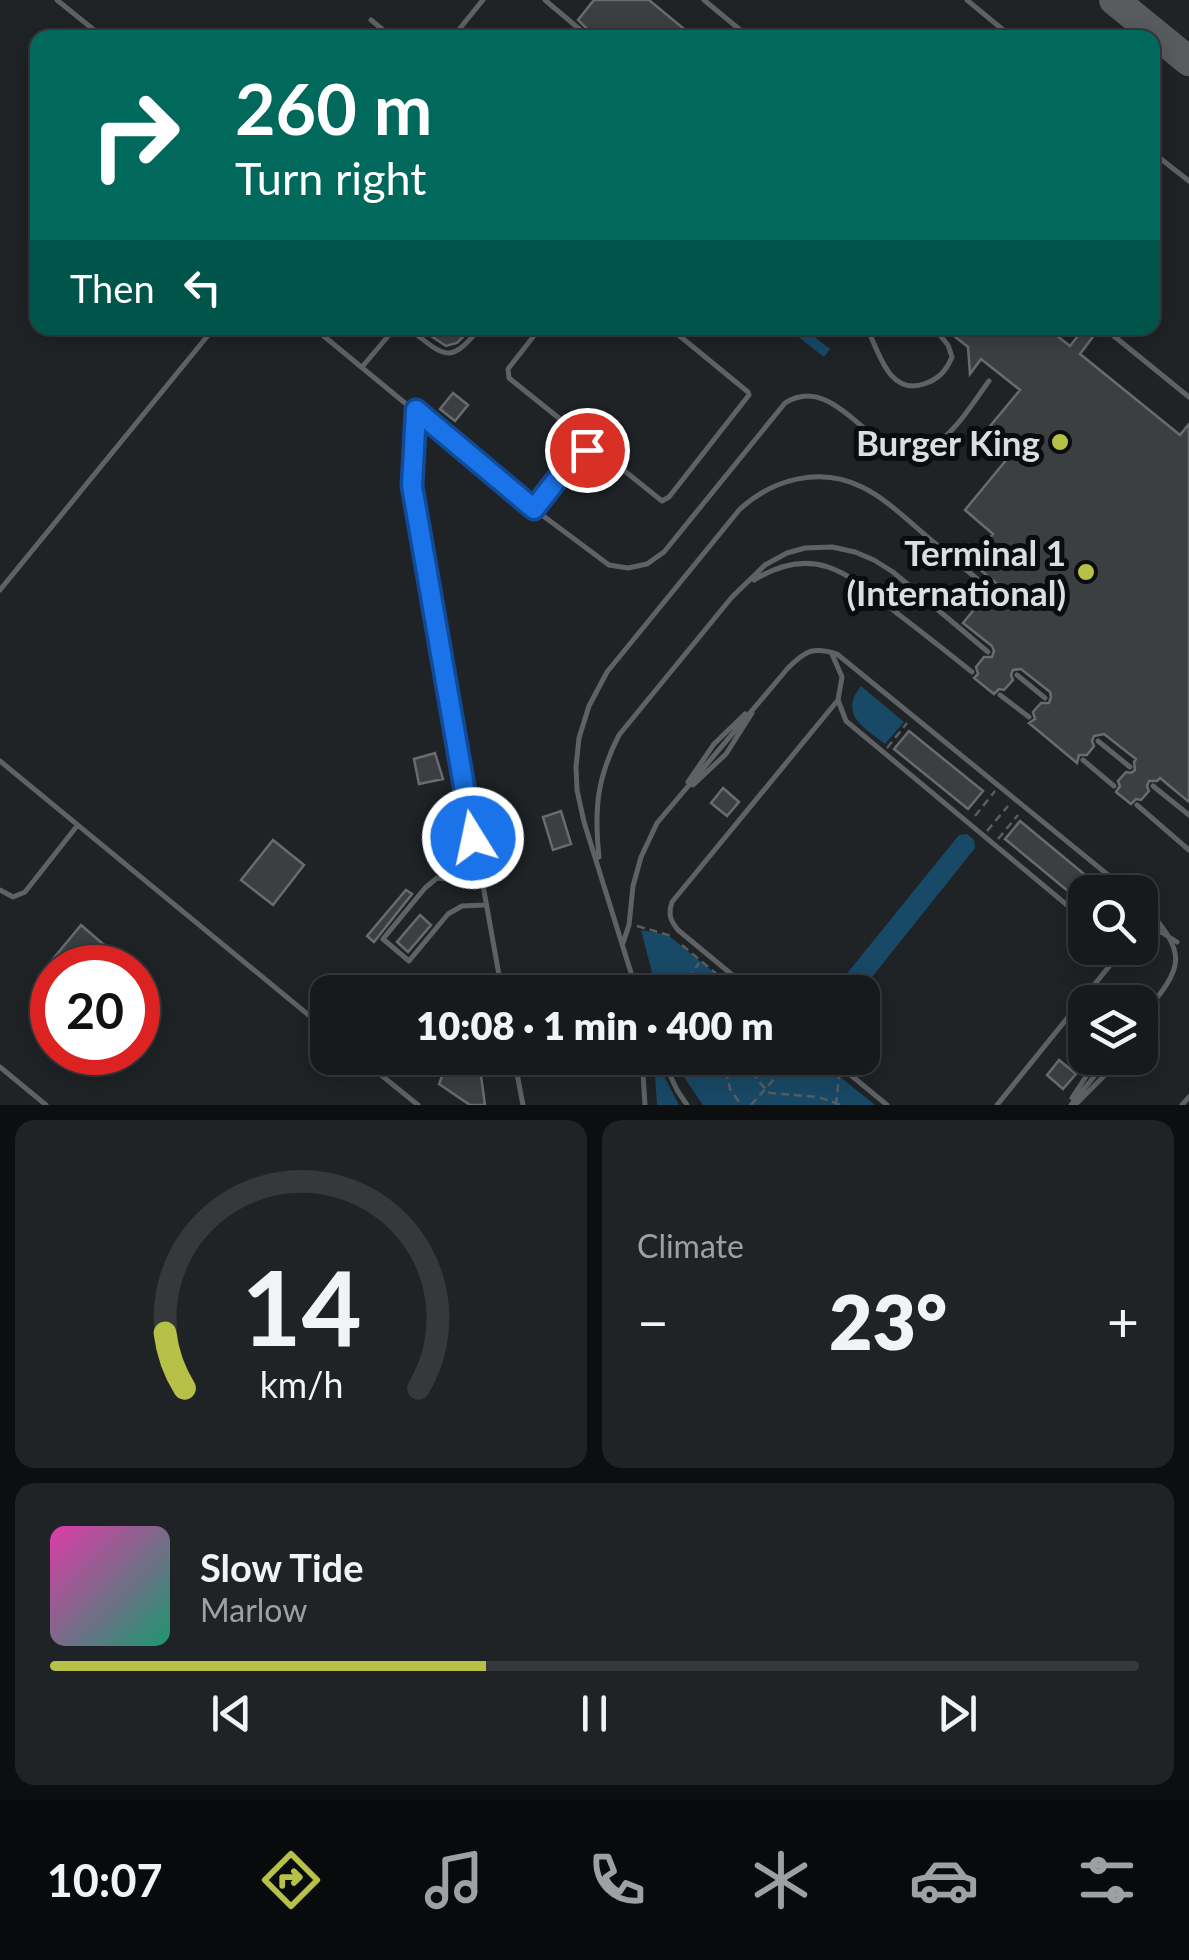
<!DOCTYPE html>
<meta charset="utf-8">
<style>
body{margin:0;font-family:Lato,sans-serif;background:#202325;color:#f1f3f6;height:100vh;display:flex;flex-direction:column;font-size:38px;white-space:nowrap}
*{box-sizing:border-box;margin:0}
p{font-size:32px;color:#9ea1a3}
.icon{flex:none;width:55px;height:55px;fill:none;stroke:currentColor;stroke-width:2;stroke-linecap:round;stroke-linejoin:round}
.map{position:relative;height:1105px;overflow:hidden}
.details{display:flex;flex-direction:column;gap:15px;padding:15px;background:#0d0e0f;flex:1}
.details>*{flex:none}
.banner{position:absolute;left:30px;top:30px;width:1130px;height:305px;border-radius:20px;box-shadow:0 5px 25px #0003,0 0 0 2px #36383b;background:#00695c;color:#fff;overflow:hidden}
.tools{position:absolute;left:1068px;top:875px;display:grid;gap:20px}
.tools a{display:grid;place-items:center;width:90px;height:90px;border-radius:20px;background:#171a1c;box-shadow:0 5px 25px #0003,0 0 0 2px #36383b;font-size:50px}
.speed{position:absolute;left:30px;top:945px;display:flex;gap:20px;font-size:50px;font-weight:700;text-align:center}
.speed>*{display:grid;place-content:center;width:130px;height:130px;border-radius:50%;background:#171a1c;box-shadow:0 5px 25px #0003,0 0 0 2px #36383b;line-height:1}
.speed .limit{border:15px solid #d22;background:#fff;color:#111}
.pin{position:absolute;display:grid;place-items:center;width:85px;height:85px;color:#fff;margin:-42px;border:5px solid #fff;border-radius:50%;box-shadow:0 2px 10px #0007}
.me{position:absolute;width:110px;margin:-55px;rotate:350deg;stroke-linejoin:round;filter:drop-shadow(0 0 8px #0008)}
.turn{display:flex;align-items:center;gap:35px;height:210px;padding:0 40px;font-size:45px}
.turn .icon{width:130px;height:130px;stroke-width:2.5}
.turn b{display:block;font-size:70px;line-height:85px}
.then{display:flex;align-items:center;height:95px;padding:0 40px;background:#0003;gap:20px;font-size:38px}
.big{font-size:75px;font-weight:800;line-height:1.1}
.details .tile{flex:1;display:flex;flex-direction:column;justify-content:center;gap:15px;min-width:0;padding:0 35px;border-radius:20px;background:#202325}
.details .dial{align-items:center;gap:0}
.dial svg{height:260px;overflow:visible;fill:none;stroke:#36383b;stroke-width:7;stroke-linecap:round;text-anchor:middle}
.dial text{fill:#f1f3f6;stroke:none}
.song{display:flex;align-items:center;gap:30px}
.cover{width:120px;height:120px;border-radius:15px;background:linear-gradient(135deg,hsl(320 70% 55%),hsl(160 70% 35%))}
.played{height:10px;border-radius:5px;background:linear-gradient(90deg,#b7c147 40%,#36383b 40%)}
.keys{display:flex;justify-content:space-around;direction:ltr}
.heat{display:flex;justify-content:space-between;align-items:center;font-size:55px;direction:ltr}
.details .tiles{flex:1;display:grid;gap:15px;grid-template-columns:1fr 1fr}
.tile:last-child{grid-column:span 2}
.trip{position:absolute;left:310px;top:975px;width:570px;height:100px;border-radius:20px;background:#171a1c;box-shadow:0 5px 25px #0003,0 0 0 2px #36383b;font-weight:800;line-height:100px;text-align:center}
.tab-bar{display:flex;height:160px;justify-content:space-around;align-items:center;background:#090a0b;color:#9ea1a3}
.tab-bar .icon{width:70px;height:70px}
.tab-bar .current{color:#b7c147}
.tab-bar b{font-size:45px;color:#f1f3f6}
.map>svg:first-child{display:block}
.green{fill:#184966}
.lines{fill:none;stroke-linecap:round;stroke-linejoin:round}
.taxiway{stroke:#595c5f;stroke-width:30}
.building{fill:#3b3f41;stroke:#686c6f;stroke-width:2.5}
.path{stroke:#595d60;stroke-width:2.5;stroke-dasharray:8 5;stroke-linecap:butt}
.service{stroke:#5e6265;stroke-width:5}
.route-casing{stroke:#114b97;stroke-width:25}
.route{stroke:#1a73e8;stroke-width:18}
.poi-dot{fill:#b7c147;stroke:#0a0c0d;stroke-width:4}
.labels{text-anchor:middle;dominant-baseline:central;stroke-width:10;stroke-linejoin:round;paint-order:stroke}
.poi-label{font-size:35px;font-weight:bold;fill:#dbdee0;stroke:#0a0c0d;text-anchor:end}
</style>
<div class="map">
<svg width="1189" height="1105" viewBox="0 0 1189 1105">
<rect width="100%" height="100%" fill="#1f2326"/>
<path class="green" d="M 787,328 L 803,328 L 830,349 L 824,357 Z
M 861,686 L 904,722 L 885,744 C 865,728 838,715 861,686 Z
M 967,834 L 974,840 L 975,848 L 860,992 L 832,992 L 959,835 Z
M 641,930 L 668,935 L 738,992 L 657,992 Z
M 676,1058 L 817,1058 L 875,1105 L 703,1105 L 682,1074 Z
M 662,1072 L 679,1105 L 657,1105 L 655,1075 Z"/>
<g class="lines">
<path class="taxiway" d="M 1114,0 L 1189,61"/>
</g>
<path class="building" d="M 594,0 L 649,0 L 695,38 L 596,38 L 578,20 Z
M 434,328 L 472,328 L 457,343 L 446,346 L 428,334 Z
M 944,328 L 1047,328 L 1070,346 L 1084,328 L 1098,328 L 1098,330 L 1080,354 L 1180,435 L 1189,424 L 1189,802 L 1160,778 L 1157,781 L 1149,781 L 1147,786 L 1149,791 L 1141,800 L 1136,799 L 1131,804 L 1116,792 L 1120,786 L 1118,781 L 1126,772 L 1131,773 L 1135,770 L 1134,762 L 1136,759 L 1104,734 L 1094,736 L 1092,741 L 1094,746 L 1087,755 L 1079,755 L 1077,763 L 1029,723 L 1035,719 L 1033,712 L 1041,703 L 1049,703 L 1051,697 L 1050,692 L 1021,669 L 1013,670 L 1011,675 L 1013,680 L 1004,690 L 999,689 L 994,694 L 974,678 L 978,674 L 976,667 L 984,657 L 992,657 L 994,651 L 992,646 L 963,623 L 986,595 L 991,596 L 995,593 L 994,585 L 996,583 L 970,561 L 993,534 L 965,510 L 1012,453 L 986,431 L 1020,390 L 981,359 L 970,374 L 968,347 Z
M 453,393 L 468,405 L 455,421 L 440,409 Z
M 909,731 L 983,791 L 968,809 L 894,749 Z
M 435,753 L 443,779 L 419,784 L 414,759 Z
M 723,788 L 739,802 L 727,816 L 711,803 Z
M 561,811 L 571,844 L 553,850 L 543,817 Z
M 1020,821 L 1095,883 L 1085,892 L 1080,901 L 1005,839 Z
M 273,840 L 304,865 L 273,905 L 241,880 Z
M 406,890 L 412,894 L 374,942 L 367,936 Z
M 420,915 L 431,925 L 408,952 L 397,942 Z
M 81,925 L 110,950 L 95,968 L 52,968 L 52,988 L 39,976 Z
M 442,1058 L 470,1058 L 479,1061 L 485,1105 L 470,1105 L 439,1084 L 443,1074 L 437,1073 Z
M 1059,1060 L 1076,1074 L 1063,1089 L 1047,1075 Z"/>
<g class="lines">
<path class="path" d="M 887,748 L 907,723
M 975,816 L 995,791
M 987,831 L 1008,806
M 998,839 L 1018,815
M 637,926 L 672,936
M 682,945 L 738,992
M 687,992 L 689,978 L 699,963
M 715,992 L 714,987 L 720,980
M 723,1058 L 730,1089 L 741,1105
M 752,1058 L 757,1080 L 770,1093 L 818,1097 L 842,1105
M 751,1105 L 793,1058
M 836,1105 L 839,1077"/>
<path class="service" d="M 57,0 L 104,38
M 545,0 L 590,38
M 704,0 L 750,38
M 967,0 L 1013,38
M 371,20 L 393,38
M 452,38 L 483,0
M 1152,152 L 1189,181
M 314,328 L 526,503 L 609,565 L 628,568 L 647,564 L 664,552 L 785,403 C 841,368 875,477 932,446 C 954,435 974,401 989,381
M 408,328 C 444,355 448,367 480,328
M 540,328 L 508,369 L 509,378 L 662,501 L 669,497 L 749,395 L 748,392 L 670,328
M 867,328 C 879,352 889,396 924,384 C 939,379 946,371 952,357 L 948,345 L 934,328
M 1104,328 L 1189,397
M 362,367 L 395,328
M 415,410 L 412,485 L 502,992
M 526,503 L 569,448 L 570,430
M 534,509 L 572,460 L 578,453 L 593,450
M 754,580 C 816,542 850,575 898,614 C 923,633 947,652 972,672
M 0,590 L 214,328
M 832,654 L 842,677 L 838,700 L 846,721 L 1085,920
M 1017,675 L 1045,698
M 1000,695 L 1029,717
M 1098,741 L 1130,767
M 1083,760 L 1114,786
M 0,761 L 328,1031
M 688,782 L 714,744 L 745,714
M 693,785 L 726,754 L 752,713
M 1153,786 L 1189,815
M 1137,805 L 1189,850
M 599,857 C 594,809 597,778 619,735 L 732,597 L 765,565 L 787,553 L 805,548 L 832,547 L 855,552 L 874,560 L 893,572 L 988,652
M 480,876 L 466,881 L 437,878 L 425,888 L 383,939 L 409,961 L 448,914 L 462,906 L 484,905
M 0,890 L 13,897 L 25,892 L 77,826
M 1140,901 C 1189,955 1186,964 1140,1019
M 1140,934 L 1161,932 L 1177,942
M 623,943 L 629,925 L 633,886 L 641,857 L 657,823 L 788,668 C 805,651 813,646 837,654 L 1129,892
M 637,992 L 584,822 L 577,790 L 576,767 L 579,738 L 589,706 L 607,672 L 740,509 C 773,479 821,466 862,487 C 885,498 905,518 924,534 C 946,553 968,571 990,590
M 753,992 L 678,930 C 670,920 668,914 672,902 L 838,700
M 360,1058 L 418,1105
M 514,1058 L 523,1105
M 642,1058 L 645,1105
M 662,1058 L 677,1090 L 687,1105
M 830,1058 L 887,1105
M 0,1067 L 46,1105
M 1072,1098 L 1098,1058
M 997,1105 L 1124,948
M 1071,1105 L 1109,1058
M 1075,1105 L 1103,1077 L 1119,1058
M 1182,1105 L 1189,1097"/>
</g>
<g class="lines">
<g class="route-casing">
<path id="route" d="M 473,838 L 412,486 L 416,410 L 534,509 L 572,460 L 578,453 L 587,450"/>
</g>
<use href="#route" class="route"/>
</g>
<g class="poi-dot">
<circle cx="1060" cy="442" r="10"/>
<circle cx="1086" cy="572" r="10"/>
</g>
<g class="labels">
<g class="poi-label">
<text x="1040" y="442">Burger King</text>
<text x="1066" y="552">Terminal 1<tspan x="1066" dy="40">(International)</tspan></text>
</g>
</g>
</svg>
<div class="tools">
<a><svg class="icon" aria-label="search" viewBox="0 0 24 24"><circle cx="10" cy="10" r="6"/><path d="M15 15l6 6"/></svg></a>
<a><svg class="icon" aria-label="layers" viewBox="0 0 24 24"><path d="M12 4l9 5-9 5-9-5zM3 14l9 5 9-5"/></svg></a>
</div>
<div class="speed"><div class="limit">20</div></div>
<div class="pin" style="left:587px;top:450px;background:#d93025"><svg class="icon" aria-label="arrive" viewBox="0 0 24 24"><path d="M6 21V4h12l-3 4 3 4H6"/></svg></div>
<svg class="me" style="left:473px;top:838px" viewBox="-20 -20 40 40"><circle r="17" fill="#1a73e8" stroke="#fff" stroke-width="3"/><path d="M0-11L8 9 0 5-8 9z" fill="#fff"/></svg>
<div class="trip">10:08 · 1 min · 400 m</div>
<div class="banner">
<div class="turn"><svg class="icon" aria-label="right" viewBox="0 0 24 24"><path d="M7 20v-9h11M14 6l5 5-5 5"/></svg><div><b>260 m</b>Turn right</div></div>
<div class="then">Then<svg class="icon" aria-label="left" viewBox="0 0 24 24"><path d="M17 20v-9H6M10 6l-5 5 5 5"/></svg></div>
</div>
</div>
<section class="details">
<div class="tiles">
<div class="tile dial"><svg viewBox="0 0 100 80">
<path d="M14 69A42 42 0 1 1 86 69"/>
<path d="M14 69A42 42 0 0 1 8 52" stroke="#b7c147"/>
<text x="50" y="56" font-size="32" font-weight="700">14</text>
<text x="50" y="72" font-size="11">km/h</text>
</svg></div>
<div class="tile"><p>Climate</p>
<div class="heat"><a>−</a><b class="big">23°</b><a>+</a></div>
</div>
<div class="tile">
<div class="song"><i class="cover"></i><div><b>Slow Tide</b><p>Marlow</p></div></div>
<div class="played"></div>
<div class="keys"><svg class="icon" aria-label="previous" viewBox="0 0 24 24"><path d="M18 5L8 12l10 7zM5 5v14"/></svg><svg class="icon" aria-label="pause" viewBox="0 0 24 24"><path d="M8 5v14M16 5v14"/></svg><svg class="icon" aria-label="next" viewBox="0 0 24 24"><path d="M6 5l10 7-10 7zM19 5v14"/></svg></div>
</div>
</div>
</section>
<nav class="tab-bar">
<b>10:07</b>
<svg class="icon current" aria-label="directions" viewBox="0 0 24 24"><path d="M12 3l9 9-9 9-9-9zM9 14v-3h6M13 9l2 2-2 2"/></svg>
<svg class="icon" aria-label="music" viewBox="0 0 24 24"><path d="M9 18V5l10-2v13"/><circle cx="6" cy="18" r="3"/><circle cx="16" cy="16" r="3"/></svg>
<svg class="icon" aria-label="phone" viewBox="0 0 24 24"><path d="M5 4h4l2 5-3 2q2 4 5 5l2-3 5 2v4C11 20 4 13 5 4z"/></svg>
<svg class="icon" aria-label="climate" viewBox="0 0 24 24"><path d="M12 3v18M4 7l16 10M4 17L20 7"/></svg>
<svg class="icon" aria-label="car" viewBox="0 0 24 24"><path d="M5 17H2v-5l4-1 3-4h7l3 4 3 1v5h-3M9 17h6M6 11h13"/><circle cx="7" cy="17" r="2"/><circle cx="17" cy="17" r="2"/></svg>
<svg class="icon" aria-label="filters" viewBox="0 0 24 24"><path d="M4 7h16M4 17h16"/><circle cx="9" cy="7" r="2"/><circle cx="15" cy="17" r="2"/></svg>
</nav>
